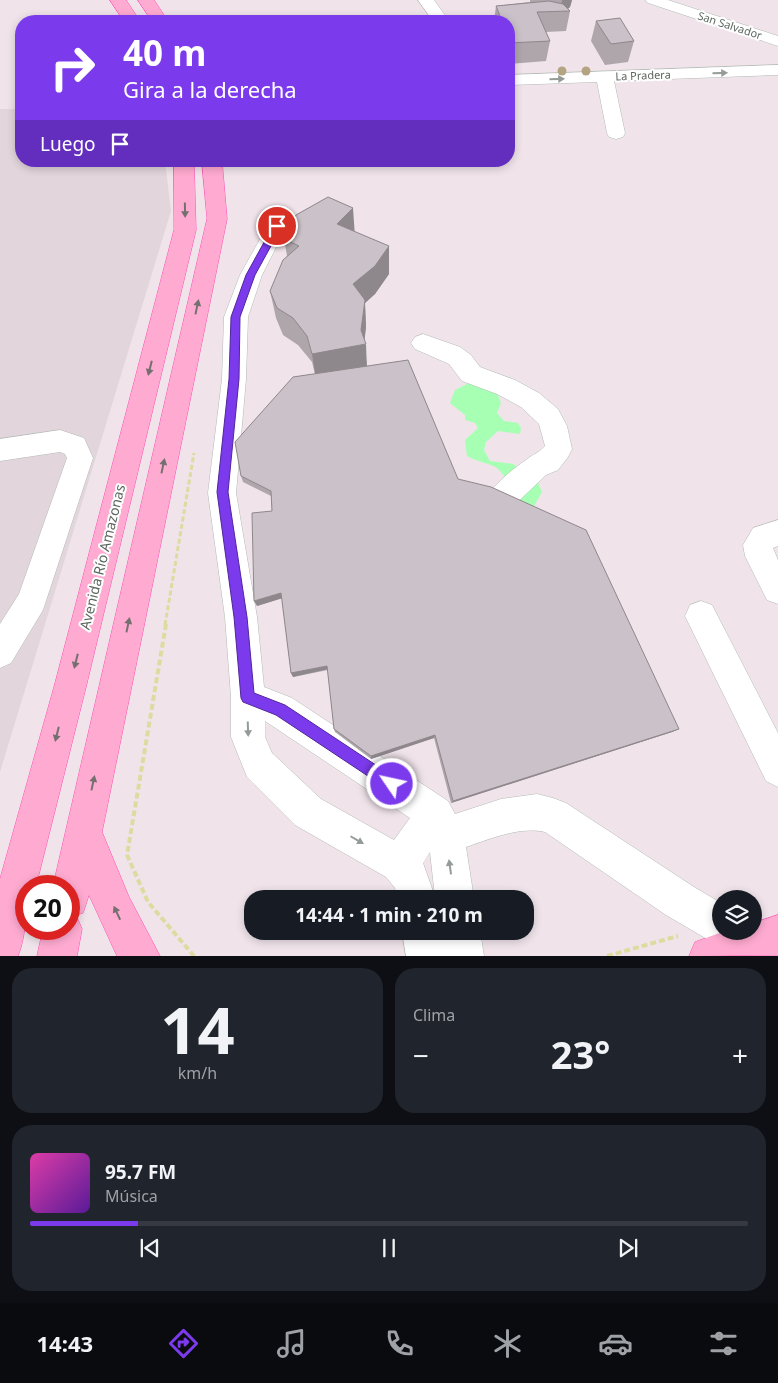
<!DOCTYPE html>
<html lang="es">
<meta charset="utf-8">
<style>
body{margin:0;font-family:"Noto Sans",sans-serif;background:#20242c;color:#f1f3f6;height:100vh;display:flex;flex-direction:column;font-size:19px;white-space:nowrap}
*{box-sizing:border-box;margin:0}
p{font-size:16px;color:#9ea1a6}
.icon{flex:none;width:28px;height:28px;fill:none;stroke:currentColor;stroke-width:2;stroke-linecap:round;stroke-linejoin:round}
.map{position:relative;height:956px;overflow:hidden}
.drawer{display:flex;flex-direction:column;gap:12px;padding:12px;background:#0d0f14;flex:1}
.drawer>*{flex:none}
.guide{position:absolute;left:15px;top:15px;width:500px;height:152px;border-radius:20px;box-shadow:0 2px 8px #0003;background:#7c3aed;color:#fff;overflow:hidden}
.tools{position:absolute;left:712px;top:890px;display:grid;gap:10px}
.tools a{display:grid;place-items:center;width:50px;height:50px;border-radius:50%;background:#171b24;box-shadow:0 2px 8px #0003;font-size:25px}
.speed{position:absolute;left:15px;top:875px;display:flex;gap:10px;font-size:25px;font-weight:700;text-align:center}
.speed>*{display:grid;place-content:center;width:65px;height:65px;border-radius:50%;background:#171b24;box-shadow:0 2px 8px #0003;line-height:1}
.speed .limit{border:8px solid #d22;background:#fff;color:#111}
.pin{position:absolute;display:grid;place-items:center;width:42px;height:42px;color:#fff;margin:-21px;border:2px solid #fff;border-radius:50%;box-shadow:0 1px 5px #0007}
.me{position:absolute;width:55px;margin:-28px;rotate:304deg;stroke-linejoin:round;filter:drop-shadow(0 0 4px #0008)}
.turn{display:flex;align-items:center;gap:18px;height:105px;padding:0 25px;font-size:22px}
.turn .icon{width:65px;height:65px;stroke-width:2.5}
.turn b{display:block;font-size:35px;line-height:42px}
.then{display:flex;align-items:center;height:48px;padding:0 25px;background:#0003;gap:10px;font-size:19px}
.big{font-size:38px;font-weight:700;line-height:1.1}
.drawer .card{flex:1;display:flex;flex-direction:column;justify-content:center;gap:8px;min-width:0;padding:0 18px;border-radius:20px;background:#20242c}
.drawer .dial{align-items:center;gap:0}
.dial b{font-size:65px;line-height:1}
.song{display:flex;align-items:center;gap:15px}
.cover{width:60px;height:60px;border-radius:8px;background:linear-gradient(135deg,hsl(320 70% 55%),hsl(270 70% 35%))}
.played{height:5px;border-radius:2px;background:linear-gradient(90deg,#7c3aed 15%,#363941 15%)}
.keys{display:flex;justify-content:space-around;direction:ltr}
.heat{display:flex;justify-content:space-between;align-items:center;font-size:28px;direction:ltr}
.drawer .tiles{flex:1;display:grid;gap:12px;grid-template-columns:1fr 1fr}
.card:last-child{grid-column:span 2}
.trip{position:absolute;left:244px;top:890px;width:290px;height:50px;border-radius:20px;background:#171b24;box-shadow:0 2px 8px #0003;font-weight:700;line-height:50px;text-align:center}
.dock{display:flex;height:80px;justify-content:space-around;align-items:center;background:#090b0e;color:#9ea1a6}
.dock .icon{width:35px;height:35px}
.dock .active{color:#7c3aed}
.dock b{font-size:22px;color:#f1f3f6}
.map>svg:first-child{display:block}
.education{fill:#e2d5dc}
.water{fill:#a6ffb3}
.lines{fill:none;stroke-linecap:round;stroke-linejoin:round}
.minor-casing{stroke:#b2bbb5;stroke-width:1}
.major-casing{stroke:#ff4fb3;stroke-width:1}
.path-far1{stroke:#dddba0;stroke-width:3;stroke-dasharray:5 2.5;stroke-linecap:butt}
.path{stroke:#dddba0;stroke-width:4;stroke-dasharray:6 3;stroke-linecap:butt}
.minor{fill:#fff;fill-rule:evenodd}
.major{fill:#ffabd1;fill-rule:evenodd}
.tree{fill:#b5a482}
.wall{fill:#afa6ac}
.shaded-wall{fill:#8e878c}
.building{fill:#cbc1c8;stroke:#8e878c}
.oneway{fill:#959c97}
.oneway2{fill:#747070}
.route{fill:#7c3aed;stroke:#51269a}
.labels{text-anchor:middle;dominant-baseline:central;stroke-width:4;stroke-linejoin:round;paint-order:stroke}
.far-street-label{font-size:11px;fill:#5c665f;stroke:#fff}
.street-label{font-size:14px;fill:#5c665f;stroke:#fff}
</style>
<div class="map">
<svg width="778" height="956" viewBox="0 0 778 956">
<rect width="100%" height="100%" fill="#f0e4ea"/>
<path class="education" d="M 0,109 L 21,109 L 21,161 L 165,161 L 171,211 L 0,772 Z"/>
<path class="water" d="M 469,383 L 497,393 L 501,403 L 497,413 L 504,421 L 518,423 L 521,428 L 520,434 L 498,431 L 486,442 L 484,450 L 490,461 L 513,464 L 536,478 L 542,492 L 534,506 L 522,511 C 515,498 509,478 497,468 C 492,464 475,461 467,456 L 465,440 L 478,428 L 475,423 L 465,420 L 465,415 L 450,403 L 455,390 Z"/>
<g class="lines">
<g class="minor-casing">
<path id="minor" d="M 418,0 L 434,0 L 449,21 L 433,21 Z
M 645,0 L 668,0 L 778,36 L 778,46 L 648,3 Z
M 778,65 L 778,75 L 614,81 L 625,133 L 623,137 L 616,139 L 609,137 L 607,133 L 597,82 L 509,85 L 509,75 Z
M 277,219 L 284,221 L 287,226 L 262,275 L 248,317 L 246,379 L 236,493 L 257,617 L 264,687 L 292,698 L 448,801 L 455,814 L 501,799 L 537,794 L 553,798 L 566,803 L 694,887 L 721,903 L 721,931 L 738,931 L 735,939 L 721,945 L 707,939 L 666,915 L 545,832 C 520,826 490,839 466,847 L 474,899 L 398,899 L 395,888 L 386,877 L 295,825 L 247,777 L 231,737 L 231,697 L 225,617 L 208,493 L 222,379 L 224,317 L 240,275 L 270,221 ZM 265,721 L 410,818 L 394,840 L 321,799 L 272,753 L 265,737 ZM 430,852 L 435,897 L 423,863 Z
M 423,334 L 460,347 L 471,355 L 480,367 L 515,380 L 539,393 L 558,409 L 567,426 L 572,449 L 568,457 L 558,470 L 546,475 L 505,514 L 495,517 L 485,514 L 481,505 C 488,490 512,469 526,460 C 533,454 539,453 545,446 L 539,424 L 521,407 L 497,394 L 462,381 L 449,364 L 415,349 L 411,343 L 415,337 Z
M 60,430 L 84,438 L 93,458 L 43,610 L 11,663 L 0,668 L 0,624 L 19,594 L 67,458 L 65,454 L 60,452 L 0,461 L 0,439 Z
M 778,520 L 778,546 L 773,548 L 778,560 L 778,604 L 767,600 L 745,556 L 743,545 L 753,528 Z
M 701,601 L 712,605 L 778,733 L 778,787 L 766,781 L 685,616 L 690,605 Z
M 402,931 L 480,931 L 484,956 L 406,956 Z"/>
</g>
<g class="major-casing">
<path id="major" d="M 110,0 L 126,0 L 140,21 L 124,21 Z
M 138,0 L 154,0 L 168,21 L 152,21 Z
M 174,161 L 194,161 L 196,230 L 86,687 L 36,886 L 26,886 C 26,910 27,933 18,956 L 0,956 L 0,879 L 54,687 L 174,230 Z
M 202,161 L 222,161 L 227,219 L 102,832 L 129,897 L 160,956 L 117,956 L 89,895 L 83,913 L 76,915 L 82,929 L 77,956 L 37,956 L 43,929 L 69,929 L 69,886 L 53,886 L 207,219 Z
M 778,915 L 778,955 L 689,956 L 695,942 L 725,931 L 754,931 L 754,923 Z"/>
</g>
<path class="path-far1" d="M 165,625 L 194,453"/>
<path class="path" d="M 166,624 L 127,855 L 148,902 L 194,956
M 607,956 L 678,936"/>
<use href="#minor" class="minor"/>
<use href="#major" class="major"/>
</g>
<g class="tree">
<circle cx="562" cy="71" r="4.5"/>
<circle cx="586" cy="71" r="4.5"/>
</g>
<path class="wall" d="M 530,0 L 572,0 L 570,7 L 568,9 L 570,11 L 566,31 L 546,32 L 550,41 L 546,61 L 509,64 L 509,21 L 494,21 L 496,6 L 530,2 Z
M 596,21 L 634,41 L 628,62 L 605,65 L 591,41 Z
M 355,232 L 389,274 L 375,294 L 365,303 L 366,327 L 364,340 L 367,366 L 458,479 L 679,729 L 672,732 L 451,803 L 434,738 L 371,759 L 335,732 L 334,729 L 328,670 L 293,677 L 291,673 L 282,598 L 257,606 L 272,511 L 271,496 L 243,482 L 241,476 L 315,374 L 312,362 L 298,345 L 283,335 L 276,318 L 270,291 L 287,256 L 284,239 Z"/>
<path class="shaded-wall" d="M 562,0 L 572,0 L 570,7 L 565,11 L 560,11 Z
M 353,208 L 355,237 L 337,224 Z
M 389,246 L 389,274 L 375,294 L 365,303 L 366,327 L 364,345 L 366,344 L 367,370 L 316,380 L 312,354 L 353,284 Z
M 281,593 L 283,598 L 257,606 L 254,601 Z
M 327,666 L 328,669 L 293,677 L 291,673 Z
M 679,729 L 672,732 L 451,803 L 453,801 Z
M 435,735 L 434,738 L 371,759 L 371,756 Z"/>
<path class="building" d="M 549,1 L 563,4 L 570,11 L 537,12 L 550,41 L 509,43 L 509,21 L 502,21 L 496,6 Z
M 620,18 L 634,41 L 611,44 L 596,21 Z
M 328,197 L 353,208 L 337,224 L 389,246 L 375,266 L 353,284 L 365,300 L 361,330 L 366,344 L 312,354 L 307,336 L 293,318 L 277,308 L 270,291 L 283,260 L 299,246 L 284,239 L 296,215 Z
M 408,360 L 458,479 L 491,487 L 586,530 L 679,729 L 453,801 L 435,735 L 371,756 L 334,729 L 327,666 L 291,673 L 281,593 L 254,601 L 252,513 L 272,511 L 271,491 L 241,476 L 235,442 L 293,377 Z"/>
<defs><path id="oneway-solid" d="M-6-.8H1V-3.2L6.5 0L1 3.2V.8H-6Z" transform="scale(1.25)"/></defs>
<g class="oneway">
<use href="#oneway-solid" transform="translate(720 73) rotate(-2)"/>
<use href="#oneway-solid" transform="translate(557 79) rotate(-2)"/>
<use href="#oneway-solid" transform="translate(248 729) rotate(88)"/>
<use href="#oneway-solid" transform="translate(357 840) rotate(30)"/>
<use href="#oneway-solid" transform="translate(450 867) rotate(-98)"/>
</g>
<g class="oneway2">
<use href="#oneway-solid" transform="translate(185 210) rotate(89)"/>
<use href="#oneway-solid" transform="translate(197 307) rotate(-78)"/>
<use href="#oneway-solid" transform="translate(150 368) rotate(104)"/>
<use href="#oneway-solid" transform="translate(163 466) rotate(-78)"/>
<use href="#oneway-solid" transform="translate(128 625) rotate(-78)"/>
<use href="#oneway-solid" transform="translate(76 661) rotate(104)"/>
<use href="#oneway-solid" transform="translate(57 734) rotate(104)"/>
<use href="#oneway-solid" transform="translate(93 783) rotate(-78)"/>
<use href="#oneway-solid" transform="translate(117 913) rotate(-115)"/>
</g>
<path class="route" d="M 277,223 L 282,226 L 255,275 L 240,317 L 239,379 L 228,492 L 247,617 L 254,693 L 285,705 L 397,779 L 399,784 L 397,790 L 392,792 L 276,715 L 243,702 L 241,698 L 234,617 L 217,492 L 229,379 L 231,317 L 246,275 L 273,226 Z"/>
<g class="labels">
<g class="far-street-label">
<text transform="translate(730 25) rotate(18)">San Salvador</text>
<text transform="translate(643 75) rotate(-2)">La Pradera</text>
</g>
<g class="street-label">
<text transform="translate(102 557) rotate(-76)">Avenida Río Amazonas</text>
</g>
</g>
</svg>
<div class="tools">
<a><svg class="icon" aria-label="layers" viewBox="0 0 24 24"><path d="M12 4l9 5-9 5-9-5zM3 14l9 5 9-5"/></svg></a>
</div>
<div class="speed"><div class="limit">20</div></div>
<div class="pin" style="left:277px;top:226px;background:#d93025"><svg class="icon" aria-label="arrive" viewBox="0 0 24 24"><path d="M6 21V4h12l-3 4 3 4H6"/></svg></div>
<svg class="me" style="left:392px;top:784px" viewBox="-20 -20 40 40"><circle r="17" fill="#7c3aed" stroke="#fff" stroke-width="3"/><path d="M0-11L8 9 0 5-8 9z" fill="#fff"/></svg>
<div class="trip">14:44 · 1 min · 210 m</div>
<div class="guide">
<div class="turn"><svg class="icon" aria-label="right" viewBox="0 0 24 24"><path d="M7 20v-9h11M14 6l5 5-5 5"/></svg><div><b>40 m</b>Gira a la derecha</div></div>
<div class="then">Luego<svg class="icon" aria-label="arrive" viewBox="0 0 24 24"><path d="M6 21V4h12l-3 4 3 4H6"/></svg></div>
</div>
</div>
<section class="drawer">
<div class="tiles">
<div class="card dial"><b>14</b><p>km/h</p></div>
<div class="card"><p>Clima</p>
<div class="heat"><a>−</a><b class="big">23°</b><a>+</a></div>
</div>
<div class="card">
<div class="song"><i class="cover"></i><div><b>95.7 FM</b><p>Música</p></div></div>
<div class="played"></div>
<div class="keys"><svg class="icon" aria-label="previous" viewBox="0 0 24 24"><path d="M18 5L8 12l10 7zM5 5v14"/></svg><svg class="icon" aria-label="pause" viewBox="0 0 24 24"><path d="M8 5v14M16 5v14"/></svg><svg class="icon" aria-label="next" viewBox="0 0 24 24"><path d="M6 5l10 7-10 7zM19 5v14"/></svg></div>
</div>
</div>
</section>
<nav class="dock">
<b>14:43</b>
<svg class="icon active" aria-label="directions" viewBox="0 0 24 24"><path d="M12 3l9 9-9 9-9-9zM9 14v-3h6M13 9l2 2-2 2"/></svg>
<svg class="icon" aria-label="music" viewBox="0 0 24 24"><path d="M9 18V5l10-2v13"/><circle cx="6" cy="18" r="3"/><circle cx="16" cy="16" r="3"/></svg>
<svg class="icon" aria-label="phone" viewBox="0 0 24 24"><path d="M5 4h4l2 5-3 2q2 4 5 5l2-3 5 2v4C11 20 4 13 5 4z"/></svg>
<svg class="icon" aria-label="climate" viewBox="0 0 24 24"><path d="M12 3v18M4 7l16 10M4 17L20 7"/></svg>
<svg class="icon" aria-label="car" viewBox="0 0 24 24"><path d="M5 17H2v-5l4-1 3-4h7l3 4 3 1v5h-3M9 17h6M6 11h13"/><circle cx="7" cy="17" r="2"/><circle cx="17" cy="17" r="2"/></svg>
<svg class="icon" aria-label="filters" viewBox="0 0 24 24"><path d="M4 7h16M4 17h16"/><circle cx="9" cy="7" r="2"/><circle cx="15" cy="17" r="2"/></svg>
</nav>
